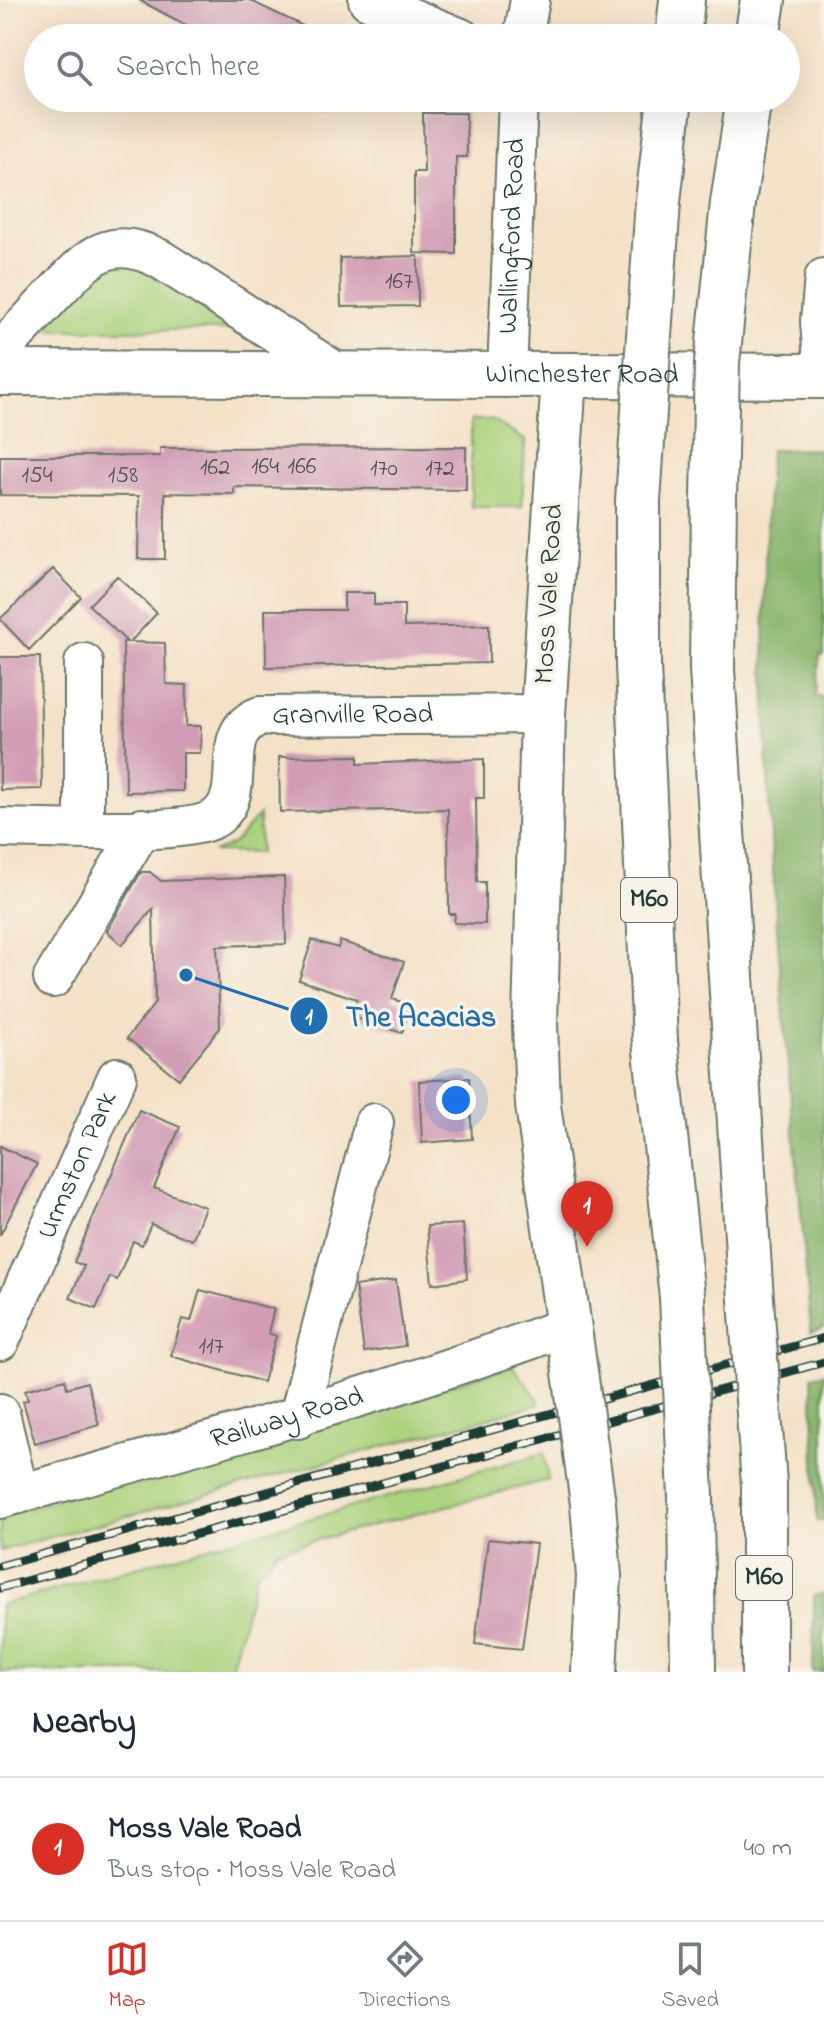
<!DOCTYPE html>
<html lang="en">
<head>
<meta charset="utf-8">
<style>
  body { margin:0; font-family:"Indie Flower",sans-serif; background:#f2f2f3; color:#1f2937 }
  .you { position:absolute; left:456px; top:1100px; width:28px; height:28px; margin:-20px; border:6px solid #fff; border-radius:50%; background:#1a73e8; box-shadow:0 0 0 12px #1a73e833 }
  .badge { display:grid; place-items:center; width:52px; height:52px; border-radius:50%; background:#d93025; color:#fff; font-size:26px; font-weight:700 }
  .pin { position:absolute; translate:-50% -66px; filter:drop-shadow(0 2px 4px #0008) }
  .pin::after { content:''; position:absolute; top:42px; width:28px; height:24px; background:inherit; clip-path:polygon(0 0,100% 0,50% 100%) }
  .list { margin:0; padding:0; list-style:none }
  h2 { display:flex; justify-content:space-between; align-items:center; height:104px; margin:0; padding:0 32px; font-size:34px }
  h2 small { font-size:26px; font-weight:400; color:#747a83 }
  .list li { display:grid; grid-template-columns:52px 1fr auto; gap:24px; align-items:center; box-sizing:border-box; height:144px; padding:0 32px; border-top:2px solid #e0e1e3 }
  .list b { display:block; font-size:30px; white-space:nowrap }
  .list p { margin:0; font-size:26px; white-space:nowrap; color:#747a83 }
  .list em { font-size:26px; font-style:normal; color:#747a83 }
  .icon { flex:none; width:44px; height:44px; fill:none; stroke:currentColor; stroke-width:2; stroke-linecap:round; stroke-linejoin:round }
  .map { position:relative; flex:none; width:824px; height:1672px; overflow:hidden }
  .search { position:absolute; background:#fff; box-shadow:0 8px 32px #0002; left:24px; right:24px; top:24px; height:88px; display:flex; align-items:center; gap:20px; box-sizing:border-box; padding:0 28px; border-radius:44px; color:#747a83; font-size:30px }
  .sheet { height:248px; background:#fff }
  nav { display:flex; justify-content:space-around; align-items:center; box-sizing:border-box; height:112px; border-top:2px solid #e0e1e3; background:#fff; font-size:22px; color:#747a83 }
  nav a { display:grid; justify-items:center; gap:4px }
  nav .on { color:#d93025 }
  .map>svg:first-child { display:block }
  .green { fill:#abd27d; stroke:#658858; stroke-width:2 }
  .forest { fill:#88b46c; stroke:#547850; stroke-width:2 }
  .building { fill:#d19db5 }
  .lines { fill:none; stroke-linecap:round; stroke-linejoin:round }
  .minor-casing { stroke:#6a7768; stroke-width:42 }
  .tertiary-casing { stroke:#6a7768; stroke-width:48 }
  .motorway-casing { stroke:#6a7768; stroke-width:48 }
  .minor { stroke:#fff; stroke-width:38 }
  .tertiary { stroke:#fff; stroke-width:44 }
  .motorway { stroke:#fff; stroke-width:44 }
  .rail-casing { stroke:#1f3d34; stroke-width:9 }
  .rail { stroke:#f7f3e8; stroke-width:6; stroke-dasharray:18; stroke-linecap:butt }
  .tertiary-bridge-casing { stroke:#6a7768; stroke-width:48; stroke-linecap:butt }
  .motorway-bridge-casing { stroke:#6a7768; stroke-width:48; stroke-linecap:butt }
  .tertiary-bridge { stroke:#fff; stroke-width:44 }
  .motorway-bridge { stroke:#fff; stroke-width:44 }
  .labels { text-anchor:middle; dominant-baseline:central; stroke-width:7; stroke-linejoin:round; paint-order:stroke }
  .number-label { font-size:24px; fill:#4c5554 }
  .shield { fill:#f7f3e8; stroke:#60746a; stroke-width:2 }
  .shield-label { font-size:26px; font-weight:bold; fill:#1f3d34 }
  .street-label { font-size:28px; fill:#1f3d34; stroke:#f7f3e8 }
  .leader { fill:none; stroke:#1f6fb2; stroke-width:3 }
  .callout-dot { fill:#1f6fb2; stroke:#f7f3e8; stroke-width:3 }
  .mark-label { font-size:24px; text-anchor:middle; font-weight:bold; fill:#fff }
  .callout-label { font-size:30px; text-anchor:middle; font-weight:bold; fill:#1f6fb2; stroke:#f7f3e8; stroke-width:7; stroke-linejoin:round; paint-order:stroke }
</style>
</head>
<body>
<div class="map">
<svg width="824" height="1672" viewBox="0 0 824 1672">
  <rect width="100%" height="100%" fill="#f7f3e8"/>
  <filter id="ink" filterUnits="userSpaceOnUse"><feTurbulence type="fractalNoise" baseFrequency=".0125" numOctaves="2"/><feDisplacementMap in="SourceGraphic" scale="16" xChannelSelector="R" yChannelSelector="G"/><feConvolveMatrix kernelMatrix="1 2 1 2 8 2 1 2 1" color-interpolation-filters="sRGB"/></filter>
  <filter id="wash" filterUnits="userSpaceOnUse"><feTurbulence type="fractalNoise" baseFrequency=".006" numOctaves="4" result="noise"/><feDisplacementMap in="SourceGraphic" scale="32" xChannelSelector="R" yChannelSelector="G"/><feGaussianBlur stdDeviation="1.8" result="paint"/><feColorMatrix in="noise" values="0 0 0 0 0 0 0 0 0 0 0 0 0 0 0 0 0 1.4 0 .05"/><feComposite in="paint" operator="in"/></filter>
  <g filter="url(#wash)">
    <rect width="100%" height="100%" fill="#f4e2c8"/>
    <path class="green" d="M121,258L252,330H45L89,276Z
      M471,420H492L525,440L522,507H471Z
      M259,815L260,853L213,852L233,844Z
      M513,1366L538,1399L539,1404L0,1551V1516Z
      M544,1453L548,1480L278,1550L256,1574L230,1672H0V1605Z"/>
    <path class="forest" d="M818,449L824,482V655H820L815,695L824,698V1328L811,1332C788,1039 750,745 770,450Z
      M824,1373V1521H817L812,1376Z
      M824,1593V1672H813L814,1596Z"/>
    <g id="blocks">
      <path class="building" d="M139,0H249L328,38H210Z
        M423,113H466L467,157H456V254L414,253V172H424Z
        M418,256V306L341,307L340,258Z
        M466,447V490L234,487V494L165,493V559H138L139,496L0,495V456H160V448Z
        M53,569L81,597L29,650L0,619Z
        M117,576L157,613L130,642L165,643L166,684L187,685L186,726H201L200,753H183V791L126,792L123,642H127L89,605Z
        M344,593H374V605H404V627L489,625V663L266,667L265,610H344Z
        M0,657H40L42,789L0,790Z
        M358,756V764L484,759V798H476L477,882H485V924L454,923L455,914H449L448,809L280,812L279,757Z
        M141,872H150L161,881L284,877L286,944L217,946L220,1028L179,1079L127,1038L155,1003L153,909L122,945L107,931Z
        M312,940L338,948L340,941L404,962L392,999L411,1005L402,1033L351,1016L357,999L299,980Z
        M469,1078L472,1139L422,1143L419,1081Z
        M139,1110L180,1127L154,1188L205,1207L192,1240L151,1224L142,1245L133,1241L117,1280L110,1277L96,1309L70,1298L84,1266L74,1262Z
        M0,1146L37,1164L0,1235Z
        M463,1224L467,1279L432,1284L427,1226Z
        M396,1280L405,1346L364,1352L355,1286Z
        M200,1290L274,1309L268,1333L276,1336L263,1382L171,1356L182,1319L191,1321Z
        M65,1379L67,1388L87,1382L99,1425L35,1443L23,1401L28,1400L25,1390Z
        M488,1539L536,1544L522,1649L475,1644Z"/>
    </g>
  </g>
  <g filter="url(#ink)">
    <use href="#blocks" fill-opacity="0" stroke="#6a7768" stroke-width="2"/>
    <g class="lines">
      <g class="minor-casing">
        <g id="minor">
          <path d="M368,0L461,38"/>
          <path d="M523,38L530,0"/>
          <path d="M0,351C18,332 35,314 53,295C87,259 108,232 160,259L338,373"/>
          <path id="s1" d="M507,374L518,98"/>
          <path d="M824,376L820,321L824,278"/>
          <path id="s2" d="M0,828C40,828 192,838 218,816C250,789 214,733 260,716L543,714"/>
          <path d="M84,828V663"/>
          <path d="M53,978L142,828"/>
          <path id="s3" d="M0,1341L117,1077"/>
          <path d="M0,1413L19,1494"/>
          <path d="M298,1419L374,1123"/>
          <path id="s4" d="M0,1499C193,1447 381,1396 568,1326"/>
        </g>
      </g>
      <g class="tertiary-casing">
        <g id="tertiary">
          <path id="s5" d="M0,373L824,376"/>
          <path d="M564,376L543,714L535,1023L538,1105L576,1379"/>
          <path d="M593,1504L599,1576L594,1672"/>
        </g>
      </g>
      <g class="motorway-casing">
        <path id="motorway" d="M678,38L682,0
          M757,38L763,0
          M658,201L670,98
          M733,203L749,98
          M714,497L712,669L750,1285
          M638,501V666L655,1041L682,1297
          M764,1485V1672
          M691,1497L693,1672"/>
      </g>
      <use href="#minor" class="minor"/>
      <use href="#tertiary" class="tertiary"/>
      <use href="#motorway" class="motorway"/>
      <g class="rail-casing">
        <path id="rail" d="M0,1566L824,1338
          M0,1588L824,1362"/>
      </g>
      <use href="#rail" class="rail"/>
      <g class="tertiary-bridge-casing">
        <path id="tertiary-bridge" d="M576,1379L593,1504"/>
      </g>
      <g class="motorway-bridge-casing">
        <path id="motorway-bridge" d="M714,497L717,363L733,203
          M638,501L658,201
          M750,1285L764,1485
          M682,1297L691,1497"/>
      </g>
      <use href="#tertiary-bridge" class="tertiary-bridge"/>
      <use href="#motorway-bridge" class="motorway-bridge"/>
    </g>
  </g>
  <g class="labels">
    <g class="number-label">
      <text x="399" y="282">167</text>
      <text x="265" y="467">164</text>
      <text x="302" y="467">166</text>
      <text x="215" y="468">162</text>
      <text x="384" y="469">170</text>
      <text x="440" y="469">172</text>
      <text x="37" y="476">154</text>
      <text x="123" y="476">158</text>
      <text x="211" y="1347">117</text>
    </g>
    <g class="shield">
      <rect x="621" y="878" width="56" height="44" rx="6"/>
      <rect x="736" y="1556" width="56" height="44" rx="6"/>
    </g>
    <g class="shield-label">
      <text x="649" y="900">M60</text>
      <text x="764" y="1578">M60</text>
    </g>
    <g class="street-label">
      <text stroke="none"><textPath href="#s1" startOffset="138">Wallingford Road</textPath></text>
      <text stroke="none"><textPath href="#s5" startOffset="582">Winchester Road</textPath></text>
      <text transform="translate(550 594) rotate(-87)">Moss Vale Road</text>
      <text stroke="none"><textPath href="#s2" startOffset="428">Granville Road</textPath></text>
      <text stroke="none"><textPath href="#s3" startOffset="192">Urmston Park</textPath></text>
      <text stroke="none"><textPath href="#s4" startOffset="298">Railway Road</textPath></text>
    </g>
  </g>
  <path class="leader" d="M186 975L309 1016"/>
  <g class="callout-dot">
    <circle cx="186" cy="975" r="8"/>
    <circle cx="309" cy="1016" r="20"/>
  </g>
  <g class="mark-label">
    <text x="309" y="1024">1</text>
  </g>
  <g class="callout-label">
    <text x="421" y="1026">The Acacias</text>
  </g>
</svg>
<div class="you"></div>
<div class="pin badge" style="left:587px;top:1247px">1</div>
<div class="search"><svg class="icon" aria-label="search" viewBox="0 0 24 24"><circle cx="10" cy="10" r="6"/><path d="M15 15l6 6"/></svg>Search here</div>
</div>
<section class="sheet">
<h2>Nearby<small></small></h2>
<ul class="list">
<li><span class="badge">1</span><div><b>Moss Vale Road</b><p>Bus stop · Moss Vale Road</p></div><em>40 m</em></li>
</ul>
</section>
<nav>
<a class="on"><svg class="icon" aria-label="map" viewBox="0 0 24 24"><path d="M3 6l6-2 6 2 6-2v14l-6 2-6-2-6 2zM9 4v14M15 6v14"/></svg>Map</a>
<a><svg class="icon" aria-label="directions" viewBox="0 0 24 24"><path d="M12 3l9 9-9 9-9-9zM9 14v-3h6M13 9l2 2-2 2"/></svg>Directions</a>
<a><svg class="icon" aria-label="saved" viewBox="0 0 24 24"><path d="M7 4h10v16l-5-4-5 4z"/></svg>Saved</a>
</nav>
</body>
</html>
